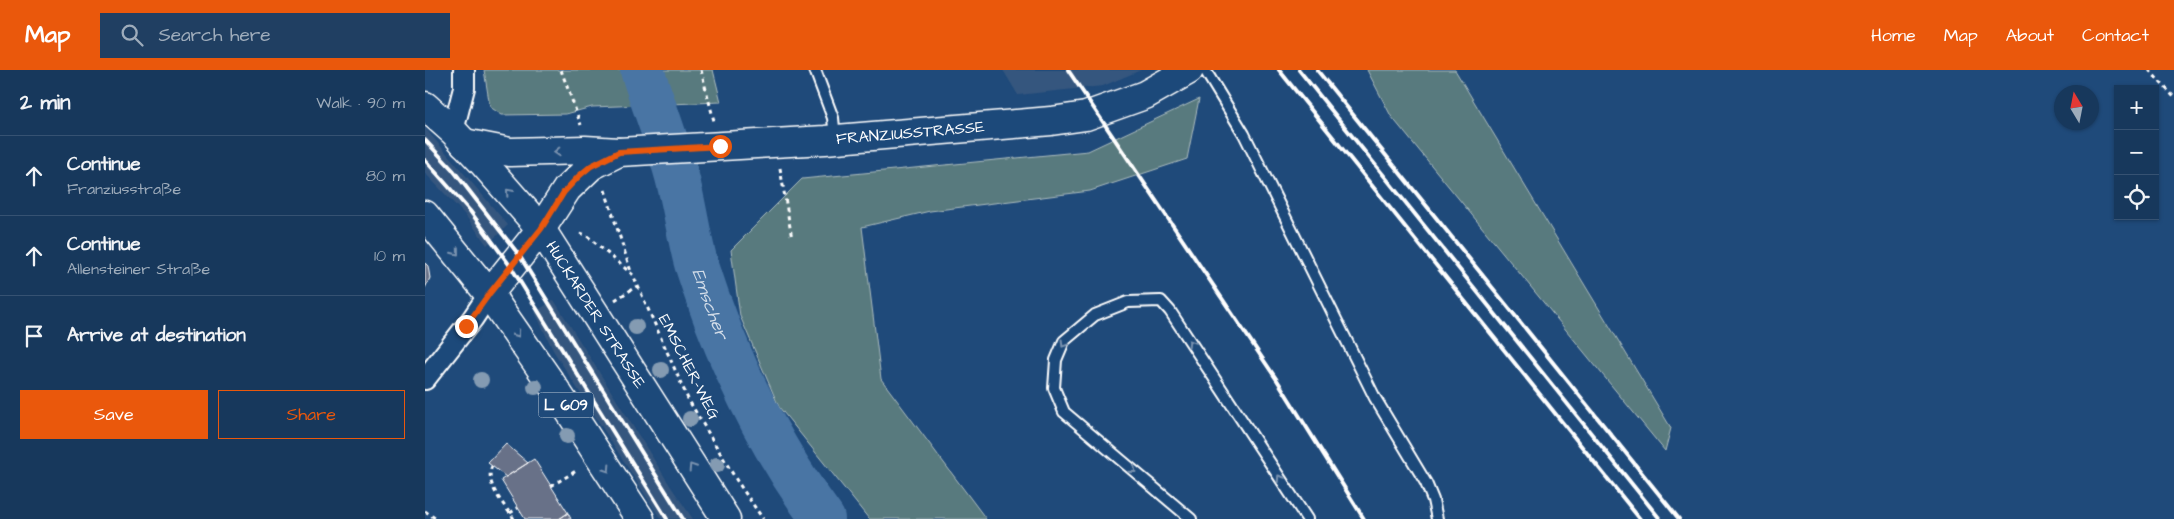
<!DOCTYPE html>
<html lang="en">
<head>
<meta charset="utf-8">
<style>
  body { margin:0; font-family:"Architects Daughter",sans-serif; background:#203f62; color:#f1f3f6 }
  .controls { position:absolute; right:15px; top:15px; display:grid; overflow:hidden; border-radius:0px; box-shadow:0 1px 4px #0004 }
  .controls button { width:45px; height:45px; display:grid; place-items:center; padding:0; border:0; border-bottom:1px solid #365272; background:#17385c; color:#f1f3f6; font:25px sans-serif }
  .compass { position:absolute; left:1629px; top:15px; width:45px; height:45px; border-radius:50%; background:#17385c; box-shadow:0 1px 4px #0004; rotate:350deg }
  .stop { position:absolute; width:15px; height:15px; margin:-11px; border:4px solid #ea580c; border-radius:50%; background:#fff }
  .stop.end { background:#ea580c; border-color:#fff; box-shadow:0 1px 5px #0008 }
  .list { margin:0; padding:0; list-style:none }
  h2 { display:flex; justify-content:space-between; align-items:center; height:65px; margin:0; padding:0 20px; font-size:21px }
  h2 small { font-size:16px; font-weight:400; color:#9eacbb }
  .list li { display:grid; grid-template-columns:32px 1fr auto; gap:15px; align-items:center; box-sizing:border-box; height:80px; padding:0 20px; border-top:1px solid #365272 }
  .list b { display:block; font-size:19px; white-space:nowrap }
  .list p { margin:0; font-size:16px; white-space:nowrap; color:#9eacbb }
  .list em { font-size:16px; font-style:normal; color:#9eacbb }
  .actions { display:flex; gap:10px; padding:15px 20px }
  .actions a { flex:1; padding:11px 0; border:1px solid #ea580c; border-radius:0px; text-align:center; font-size:18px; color:#ea580c }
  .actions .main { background:#ea580c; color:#fff }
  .icon { flex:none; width:28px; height:28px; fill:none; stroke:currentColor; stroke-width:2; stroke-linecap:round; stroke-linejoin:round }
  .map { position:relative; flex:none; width:1749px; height:449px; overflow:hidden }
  header { display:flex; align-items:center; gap:30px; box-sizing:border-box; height:70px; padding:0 25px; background:#ea580c; color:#fff }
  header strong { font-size:24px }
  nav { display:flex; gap:28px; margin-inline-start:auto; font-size:18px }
  .search { width:350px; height:45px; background:#203f62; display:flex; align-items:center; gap:12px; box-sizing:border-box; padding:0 18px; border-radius:0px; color:#9eacbb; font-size:19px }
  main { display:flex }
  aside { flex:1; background:#17385c }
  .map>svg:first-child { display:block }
  .built { fill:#35567e }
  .green { fill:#597a7e; stroke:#acbcbe }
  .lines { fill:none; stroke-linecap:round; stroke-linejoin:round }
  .river { stroke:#4975a4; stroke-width:44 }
  .building { fill:#687188; stroke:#fff }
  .lane-casing { stroke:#fff; stroke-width:14 }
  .street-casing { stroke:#fff; stroke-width:24 }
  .secondary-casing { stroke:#fff; stroke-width:31 }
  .primary-casing { stroke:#fff; stroke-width:31 }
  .path { stroke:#fff; stroke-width:3; stroke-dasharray:4 4; stroke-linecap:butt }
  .lane { stroke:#1f4a7a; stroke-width:10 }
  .street { stroke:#1f4a7a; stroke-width:20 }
  .secondary { stroke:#1f4a7a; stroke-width:28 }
  .primary { stroke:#1f4a7a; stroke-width:28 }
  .rail { stroke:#fff; stroke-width:4 }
  .tree { fill:#849bb2 }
  .oneway { stroke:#7992af }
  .route { stroke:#ea580c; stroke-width:6 }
  .labels { text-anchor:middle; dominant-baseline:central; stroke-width:5; stroke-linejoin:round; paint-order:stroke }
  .shield { fill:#1f4a7a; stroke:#bcc9d7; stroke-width:1 }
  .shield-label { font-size:15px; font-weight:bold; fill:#fff }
  .street-label { font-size:16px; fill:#fff; stroke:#1f4a7a }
  .water-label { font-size:18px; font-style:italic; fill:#d2dce8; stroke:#1f4a7a }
</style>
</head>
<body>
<header>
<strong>Map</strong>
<div class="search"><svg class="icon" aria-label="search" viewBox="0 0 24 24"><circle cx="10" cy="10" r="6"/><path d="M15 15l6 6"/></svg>Search here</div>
<nav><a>Home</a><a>Map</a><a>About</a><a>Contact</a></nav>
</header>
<main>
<aside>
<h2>2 min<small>Walk · 90 m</small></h2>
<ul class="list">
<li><svg class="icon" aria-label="ahead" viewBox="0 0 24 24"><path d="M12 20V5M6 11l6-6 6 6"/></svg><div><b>Continue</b><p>Franziusstraße</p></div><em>80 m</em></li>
<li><svg class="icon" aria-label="ahead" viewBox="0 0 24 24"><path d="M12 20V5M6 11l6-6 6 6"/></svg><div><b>Continue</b><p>Allensteiner Straße</p></div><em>10 m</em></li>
<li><svg class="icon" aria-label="arrive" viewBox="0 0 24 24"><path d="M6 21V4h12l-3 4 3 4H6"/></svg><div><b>Arrive at destination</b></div></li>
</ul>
<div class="actions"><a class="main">Save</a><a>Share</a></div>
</aside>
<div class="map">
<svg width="1749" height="449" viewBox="0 0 1749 449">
  <rect width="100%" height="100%" fill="#1f4a7a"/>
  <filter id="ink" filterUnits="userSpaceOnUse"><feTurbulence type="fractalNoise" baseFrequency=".02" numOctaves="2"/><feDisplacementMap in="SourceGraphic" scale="10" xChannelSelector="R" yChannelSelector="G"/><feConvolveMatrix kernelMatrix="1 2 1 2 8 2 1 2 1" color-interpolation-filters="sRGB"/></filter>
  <g filter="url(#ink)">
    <path class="built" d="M578,0H716L678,16L593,25Z
      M0,58L83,155L62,175L40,145L0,103Z
      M129,230L246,417L268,449H236L226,434L128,280L110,242Z"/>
    <path class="green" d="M59,0H288L296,32L167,37L141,44L77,45L65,37Z
      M942,0H1030L1246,358L1240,381L966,46Z
      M774,29L762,89L665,121L505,141L437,157L456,309L561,449H444L354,337L315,246L306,180L377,109L663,81Z"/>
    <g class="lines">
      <path class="river" id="s1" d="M217,0C229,38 247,81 255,119C261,143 264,168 271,193C300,284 341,372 398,449"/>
    </g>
    <path class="building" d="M0,193L3,196L5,208L0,218Z
      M81,374L103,393L81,407L63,393Z
      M109,389L143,443L134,449H100L76,410Z
      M143,443L146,449H134Z"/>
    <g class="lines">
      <g class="lane-casing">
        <path id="lane" d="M390,0L408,48L410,68
          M780,0L819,64L950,328L1001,413L1008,430L1012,449
          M766,449L639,342L629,318L631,290L639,271L670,245L703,232L736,231L745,241L882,449"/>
      </g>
      <g class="street-casing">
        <path id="street" d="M28,61L39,18V0
          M0,309L48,248L64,224"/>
      </g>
      <g class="secondary-casing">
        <g id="secondary">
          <path id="s2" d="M39,73L85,82L160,80L194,82L400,70L626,51L661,46L720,25L764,0"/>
          <path d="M64,224L116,159L142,119L166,96L194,82"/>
        </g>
      </g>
      <g class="primary-casing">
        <g id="primary">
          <path id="s3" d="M0,36L28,61L59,94L116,159L301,449"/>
          <path d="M0,145L64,224L128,316L215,449"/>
        </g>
      </g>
      <path class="path" d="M136,0L156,55
        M276,0L289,51
        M1724,0L1749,27
        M355,98L367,169
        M180,120L207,205
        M155,163L161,165L208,205L263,329L312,411L338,449
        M190,230L212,216
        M67,396C59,414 79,434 89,449
        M126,416L151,401
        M0,441L11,449
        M85,443L93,438"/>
      <use href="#lane" class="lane"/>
      <use href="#street" class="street"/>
      <use href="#secondary" class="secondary"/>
      <use href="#primary" class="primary"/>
      <path class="rail" d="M643,0L852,310L939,449
        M854,0L1215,449
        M874,0L1235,449
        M892,0L1254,449
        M0,70L28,100L94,185L258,449
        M0,90L45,141L86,197L242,449"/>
    </g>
    <g class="tree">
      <circle cx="211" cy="257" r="8"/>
      <circle cx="236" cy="300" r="8"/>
      <circle cx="56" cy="310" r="8"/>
      <circle cx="110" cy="317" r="8"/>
      <circle cx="265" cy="349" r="8"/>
      <circle cx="142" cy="366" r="8"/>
      <circle cx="292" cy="395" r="8"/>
    </g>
    <defs><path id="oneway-chevron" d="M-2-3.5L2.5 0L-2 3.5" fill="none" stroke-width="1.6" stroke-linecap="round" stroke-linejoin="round" transform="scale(1.25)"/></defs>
    <g class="oneway">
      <use href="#oneway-chevron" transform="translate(132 82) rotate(178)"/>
      <use href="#oneway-chevron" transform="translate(84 122) rotate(-131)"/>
      <use href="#oneway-chevron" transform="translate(31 182) rotate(51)"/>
      <use href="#oneway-chevron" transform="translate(92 264) rotate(55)"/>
      <use href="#oneway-chevron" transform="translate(766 273) rotate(-123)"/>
      <use href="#oneway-chevron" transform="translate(639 274) rotate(122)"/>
      <use href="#oneway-chevron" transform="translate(267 397) rotate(-123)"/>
      <use href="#oneway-chevron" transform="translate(182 399) rotate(57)"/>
      <use href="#oneway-chevron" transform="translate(708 400) rotate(40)"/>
      <use href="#oneway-chevron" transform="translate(855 408) rotate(-123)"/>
    </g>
  </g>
  <g class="lines" filter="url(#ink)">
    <path class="route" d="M41,256L64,224L116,159L139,122L154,106L166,96L194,82L295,76"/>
  </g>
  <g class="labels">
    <rect class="shield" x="113.5" y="322.5" width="55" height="25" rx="4"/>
    <g class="shield-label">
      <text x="141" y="335">L 609</text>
    </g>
    <g class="street-label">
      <text stroke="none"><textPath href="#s2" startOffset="448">FRANZIUSSTRASSE</textPath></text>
      <text stroke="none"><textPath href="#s3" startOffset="271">HUCKARDER STRASSE</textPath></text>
      <text transform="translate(264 297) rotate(63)">EMSCHER-WEG</text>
    </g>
    <g class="water-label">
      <text stroke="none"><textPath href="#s1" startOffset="244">Emscher</textPath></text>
    </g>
  </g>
</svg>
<div class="controls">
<button>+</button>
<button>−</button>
<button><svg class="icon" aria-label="locate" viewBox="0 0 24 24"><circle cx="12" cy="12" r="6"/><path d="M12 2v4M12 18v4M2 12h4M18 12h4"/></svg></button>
</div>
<svg class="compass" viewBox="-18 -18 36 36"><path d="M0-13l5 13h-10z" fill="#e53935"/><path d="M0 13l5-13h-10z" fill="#9eacbb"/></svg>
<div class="stop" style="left:295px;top:76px"></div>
<div class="stop end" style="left:41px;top:256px"></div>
</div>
</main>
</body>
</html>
